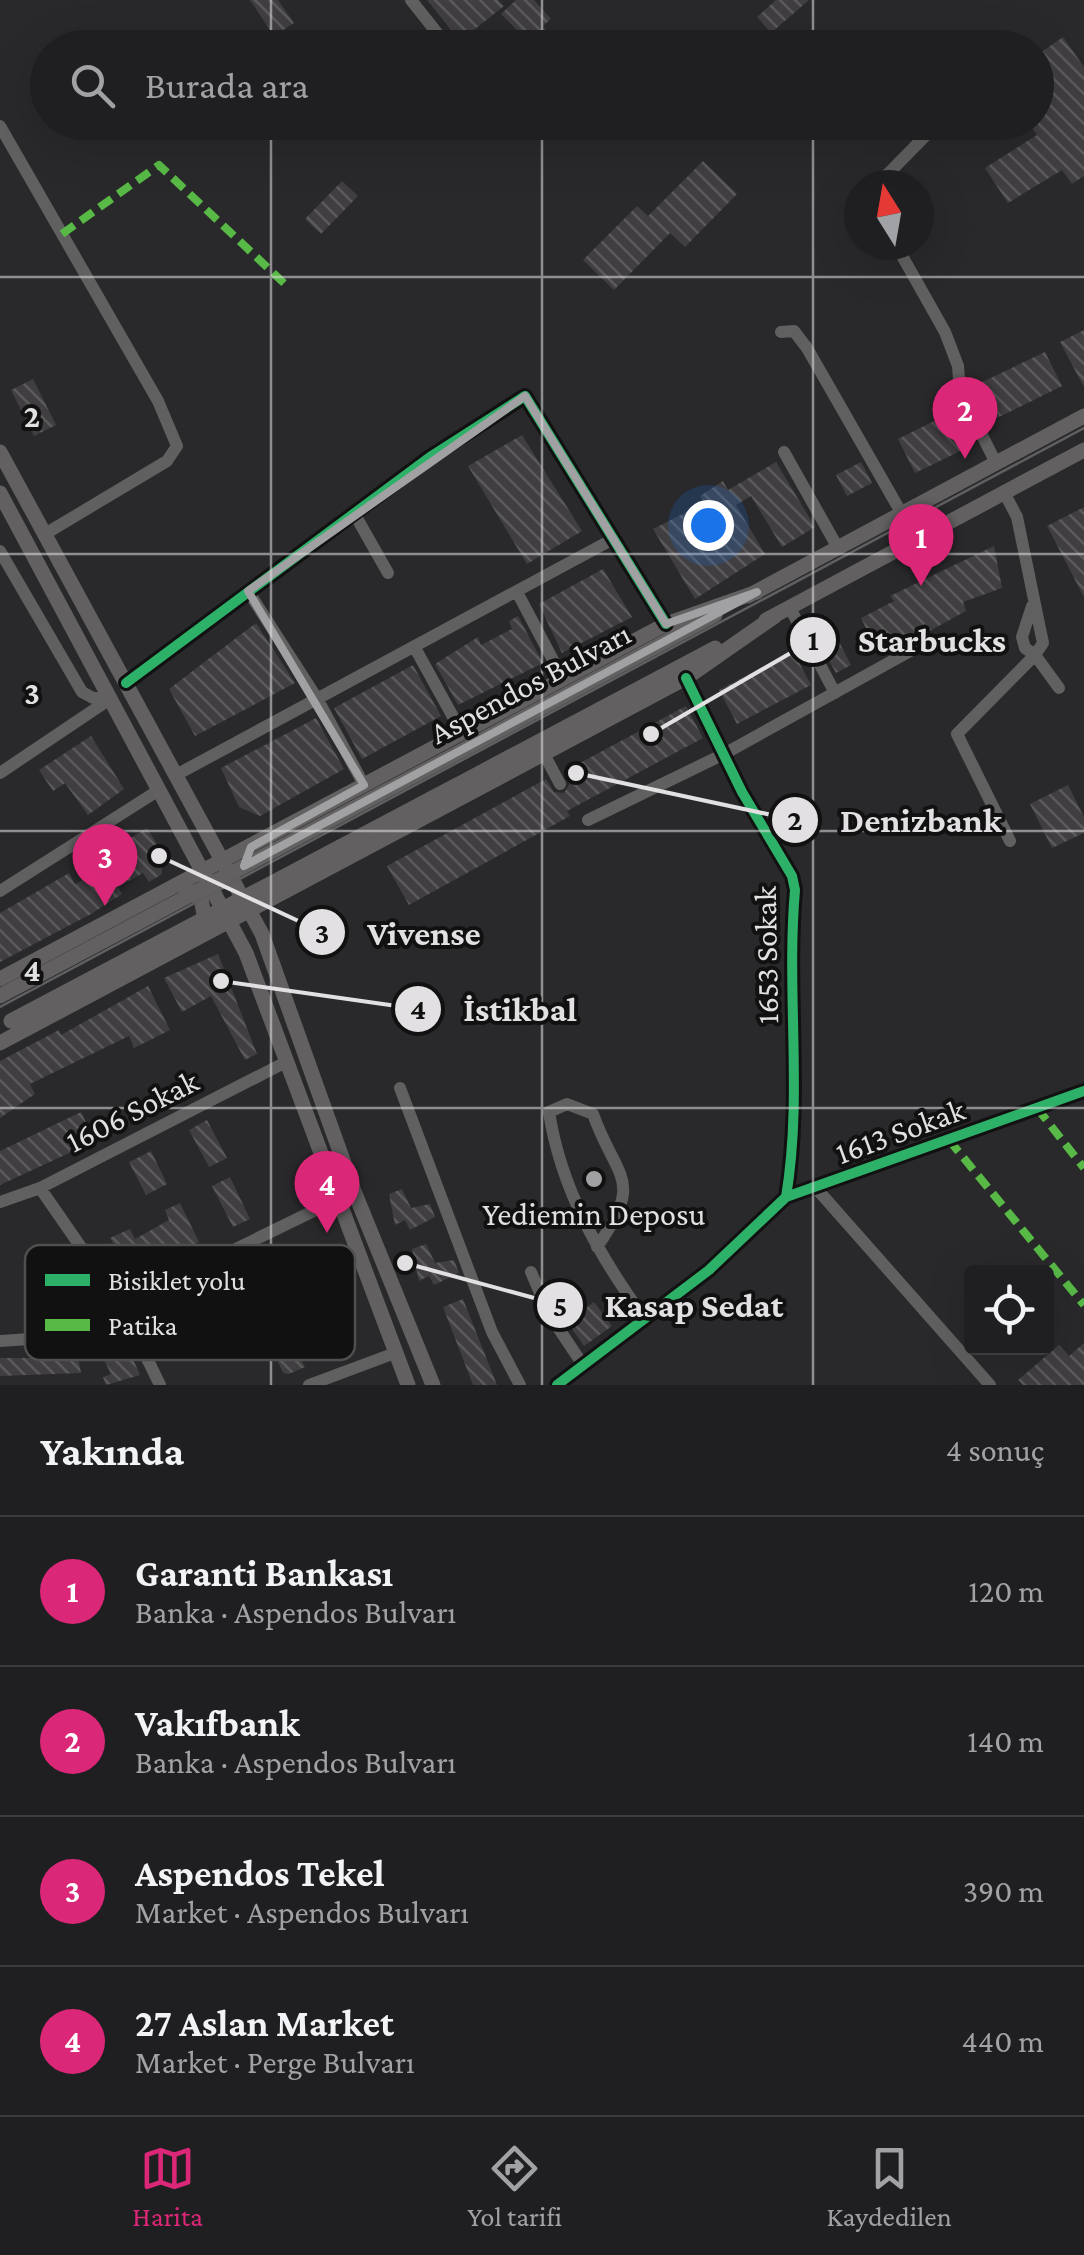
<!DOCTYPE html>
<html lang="tr">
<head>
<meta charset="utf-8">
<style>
  body { margin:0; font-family:"Crimson Pro",serif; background:#272729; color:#f1f3f6 }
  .controls { position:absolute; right:30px; bottom:30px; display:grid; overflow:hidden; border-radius:10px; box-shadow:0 10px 40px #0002 }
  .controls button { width:90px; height:90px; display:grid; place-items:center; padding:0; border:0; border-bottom:2px solid #3c3c3e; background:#1f1e20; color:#f1f3f6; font:50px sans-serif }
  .compass { position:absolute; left:844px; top:170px; width:90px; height:90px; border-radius:50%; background:#1f1e20; box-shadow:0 10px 40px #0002; rotate:349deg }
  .you { position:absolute; left:708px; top:525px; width:35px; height:35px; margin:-25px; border:8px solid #fff; border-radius:50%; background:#1a73e8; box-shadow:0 0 0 15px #1a73e833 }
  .badge { display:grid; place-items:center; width:65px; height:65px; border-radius:50%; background:#db2777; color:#fff; font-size:32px; font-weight:700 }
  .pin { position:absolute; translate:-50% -82px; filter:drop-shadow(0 2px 5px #0008) }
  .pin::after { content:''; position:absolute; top:52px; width:35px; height:30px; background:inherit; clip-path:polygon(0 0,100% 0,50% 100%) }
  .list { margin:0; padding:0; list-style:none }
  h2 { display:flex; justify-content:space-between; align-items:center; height:130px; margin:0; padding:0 40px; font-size:42px }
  h2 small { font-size:32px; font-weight:400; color:#a1a2a5 }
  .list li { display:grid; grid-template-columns:65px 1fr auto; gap:30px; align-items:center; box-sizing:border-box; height:150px; padding:0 40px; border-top:2px solid #3c3c3e }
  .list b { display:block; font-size:38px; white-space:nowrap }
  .list p { margin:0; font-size:32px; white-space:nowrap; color:#a1a2a5 }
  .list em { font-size:32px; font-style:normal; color:#a1a2a5 }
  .icon { flex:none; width:55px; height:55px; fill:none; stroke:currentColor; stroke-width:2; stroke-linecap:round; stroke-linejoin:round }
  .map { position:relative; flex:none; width:1084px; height:1385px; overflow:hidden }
  .search { position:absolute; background:#1f1e20; box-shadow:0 10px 40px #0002; left:30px; right:30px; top:30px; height:110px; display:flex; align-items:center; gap:25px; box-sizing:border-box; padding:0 35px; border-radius:55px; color:#a1a2a5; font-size:38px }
  .sheet { height:730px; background:#1f1e20 }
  nav { display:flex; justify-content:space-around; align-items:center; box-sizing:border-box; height:140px; border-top:2px solid #3c3c3e; background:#1f1e20; font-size:28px; color:#a1a2a5 }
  nav a { display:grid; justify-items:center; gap:5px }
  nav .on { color:#db2777 }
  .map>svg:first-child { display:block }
  .building { fill:url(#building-back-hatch) }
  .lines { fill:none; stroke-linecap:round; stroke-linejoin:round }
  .minor { stroke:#616060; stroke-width:12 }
  .major { stroke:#626061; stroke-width:15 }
  .tram { stroke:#5f5e60; stroke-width:2.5 }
  .major-bridge { stroke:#626061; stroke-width:15 }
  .quiet { stroke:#58b947; stroke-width:8; stroke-dasharray:15 8; stroke-linecap:butt }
  .cycleway-casing { stroke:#121112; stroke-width:16 }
  .cycleway { stroke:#2db169; stroke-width:10 }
  .marked { fill:none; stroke:#a1a0a2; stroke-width:8; stroke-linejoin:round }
  .grid { fill:none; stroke:#e2e0e2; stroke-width:2.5; stroke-opacity:0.55 }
  .poi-dot { fill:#a1a0a2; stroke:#121112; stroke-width:4 }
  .labels { text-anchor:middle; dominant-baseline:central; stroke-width:8; stroke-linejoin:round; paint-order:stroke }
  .street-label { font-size:32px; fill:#e2e0e2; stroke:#121112 }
  .poi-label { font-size:32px; fill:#e2e0e2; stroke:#121112 }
  .key { fill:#121112; stroke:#504f50; stroke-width:2.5 }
  .key-label { font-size:28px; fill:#e2e0e2 }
  .grid-label { font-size:32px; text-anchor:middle; font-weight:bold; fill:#e2e0e2; stroke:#121112; stroke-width:8; stroke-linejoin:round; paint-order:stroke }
  .leader { fill:none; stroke:#e2e0e2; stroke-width:4 }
  .callout-dot { fill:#e2e0e2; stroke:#121112; stroke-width:4 }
  .mark-label { font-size:30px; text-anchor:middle; font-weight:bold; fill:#111 }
  .callout-label { font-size:35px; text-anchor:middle; font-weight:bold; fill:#e2e0e2; stroke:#121112; stroke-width:8; stroke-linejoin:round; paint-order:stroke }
</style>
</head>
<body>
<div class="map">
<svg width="1084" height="1385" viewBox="0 0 1084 1385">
  <defs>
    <pattern id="building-back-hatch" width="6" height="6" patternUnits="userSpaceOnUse" patternTransform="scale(2.5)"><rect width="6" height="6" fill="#403e40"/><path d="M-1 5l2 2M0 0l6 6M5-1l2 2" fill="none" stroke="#5b5a5b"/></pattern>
  </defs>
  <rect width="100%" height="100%" fill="#29282a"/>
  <path class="building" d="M250,0H278L294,23L274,36Z
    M427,0H498L504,6L460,41Z
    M516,0H534L551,19L543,26L546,30L535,48L501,14Z
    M776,0H809L771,33L757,17Z
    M1063,37L1084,67V176L1072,184L1062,170L1008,203L985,168L1037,135L1028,122H1036V56Z
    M703,161L737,194L685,247L670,233L614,290L583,260L637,206L648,216Z
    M342,181L358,196L321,234L305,219Z
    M1084,330V387L1060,342Z
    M1045,352L1062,386L997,418L980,383Z
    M33,379L56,425L34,436L11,390Z
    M958,409L975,444L915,473L898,439Z
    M522,435L582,531L527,564L468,466Z
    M776,462L815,527L782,547L751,496L736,505L765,554L695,599L653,529L704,503L700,496L723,481L728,490Z
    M861,462L872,483L847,496L836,475Z
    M1084,507V597L1047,526Z
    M994,546L1002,588L963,602L966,611L913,640L910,635L877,651L861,618L894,601L890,596Z
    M603,569L632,617L562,653L539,604Z
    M518,616L543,663L458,705L435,664L478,637L481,645L512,629L509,621Z
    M256,623L295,683L195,736L169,689Z
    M837,638L851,665L836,673L821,646Z
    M793,651L811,685L737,724L719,690Z
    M413,665L441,716L362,759L334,708Z
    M686,706L703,738L567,811L570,816L409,905L387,866L546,779L554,792L564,793L570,783L565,771Z
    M316,718L344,769L260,816L239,807L221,768Z
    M91,736L124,789L88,815L65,783L53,791L39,770Z
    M1068,785L1084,817V833L1052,848L1030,804Z
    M147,828L166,859L161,862L162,874L149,882L143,873L118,887L122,894L91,914L0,962V913L69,873L75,884L130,854L123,843Z
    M218,954L257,1054L245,1060L211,996L182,1012L164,978Z
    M148,986L170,1030L134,1048L129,1036L30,1084L35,1094L0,1118V1061L59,1030L61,1035Z
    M81,1112L95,1141L0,1185V1151Z
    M207,1120L227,1158L209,1167L189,1130Z
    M151,1151L167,1184L146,1195L129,1162Z
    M230,1177L250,1219L233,1227L212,1186Z
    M402,1189L411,1208L430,1204L435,1217L410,1230L405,1220L395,1225L389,1194Z
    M180,1203L199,1242L133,1276L110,1238L130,1229L135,1239L169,1220L165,1210Z
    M426,1244L435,1263L454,1260L459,1273L434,1285L429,1276L419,1281L412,1249Z
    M463,1299L497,1385H473L443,1307Z
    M594,1302L612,1326L584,1346L567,1322Z
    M283,1324L305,1367L289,1374L283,1373L267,1337Z
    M118,1325L140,1375L106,1385L103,1377L111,1374L93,1337Z
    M1084,1343V1385H1023L1018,1380L1059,1345L1069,1356Z
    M77,1352L81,1373L0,1376V1358H40Z"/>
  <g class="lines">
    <path class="minor" d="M411,0L449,48
      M0,126L158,401L177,446L167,461L45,534
      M877,185L939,122
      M896,245L945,332L958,366L960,392L996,463
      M781,332L794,331L807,348L902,514
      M784,452L838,548
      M1004,492L1017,517L1043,643L1035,655L1025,648L1022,637L1032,606
      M354,513L388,573
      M0,551L82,692L93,698H110
      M248,591L318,700L364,785
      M517,592L563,679
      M790,608L835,693
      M415,648L462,733
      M686,678L742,792L792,876L795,890C786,993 803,1095 786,1197
      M126,683L430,457L525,396L666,624
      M544,754L560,784
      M0,773L110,699
      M176,775L615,538
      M588,820L724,754L912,650
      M1010,841L957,734L1035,655L1059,688
      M0,891L159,790
      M400,1088L492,1332L520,1385
      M40,1188L121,1305L160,1385
      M816,1188L990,1385
      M0,1202L40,1188L286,1062
      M597,1247C645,1178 617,1181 593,1114L567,1104L549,1112C561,1189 599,1256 645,1319
      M531,1272L549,1314L583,1365
      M0,1341L44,1338L121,1305L336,1200
      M309,1385L395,1353
      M557,1385L709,1270L786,1197L1084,1091"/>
    <path class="major" d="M0,452L262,934L354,1191L433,1385
      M0,493L246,953L408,1385
      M748,596L1084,416
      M766,620L1084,450
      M444,760L715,615
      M457,785L715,648
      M185,888L201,899L207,929
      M0,979L666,624L757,592
      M0,1043L686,678L775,616"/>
    <path class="tram" d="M0,1007L1084,428"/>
    <path class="major-bridge" d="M0,996L444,760
      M11,1021L457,785"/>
    <path class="quiet" d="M62,234L159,165L286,285
      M1037,1108L1084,1168
      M949,1140L1084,1305"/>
    <g class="cycleway-casing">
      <path id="cycleway" d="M686,678L742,792L792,876L795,890C786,993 803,1095 786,1197
        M126,683L430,457L525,396L666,624
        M557,1385L709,1270L786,1197L1084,1091"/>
    </g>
    <use href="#cycleway" class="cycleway"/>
  </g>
  <path class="marked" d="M525,396L666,624L757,592L244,866L251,847L364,785L248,591Z"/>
  <path class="grid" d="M271,0V48M542,0V48M813,0V48M271,122V1385M542,122V1385M813,122V1385M0,277H1084M0,554H1084M0,831H1084M0,1108H1084"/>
  <circle class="poi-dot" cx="594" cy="1179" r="10"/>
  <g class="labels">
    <g class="street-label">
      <text transform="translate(530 683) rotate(-28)">Aspendos Bulvarı</text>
      <text transform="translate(766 955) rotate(-91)">1653 Sokak</text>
      <text transform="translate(132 1111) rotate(-27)">1606 Sokak</text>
      <text transform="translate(900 1131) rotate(-20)">1613 Sokak</text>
    </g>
    <g class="poi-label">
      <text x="594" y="1214">Yediemin Deposu</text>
    </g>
  </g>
  <rect x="25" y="1245" width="330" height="115" rx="15" class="key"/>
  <rect x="45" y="1274" width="45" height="12" fill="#2db169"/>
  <rect x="45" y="1319" width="45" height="12" fill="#58b947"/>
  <g class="key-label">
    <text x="108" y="1290">Bisiklet yolu</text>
    <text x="108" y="1335">Patika</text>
  </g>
  <g class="grid-label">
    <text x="32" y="427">2</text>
    <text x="32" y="704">3</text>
    <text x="32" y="981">4</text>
  </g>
  <path class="leader" d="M651 734L813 640M576 773L795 820M159 856L322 932M221 981L418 1009M405 1263L560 1305"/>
  <g class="callout-dot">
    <circle cx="651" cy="734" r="10"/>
    <circle cx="576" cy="773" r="10"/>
    <circle cx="159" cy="856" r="10"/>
    <circle cx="221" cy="981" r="10"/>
    <circle cx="405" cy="1263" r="10"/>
    <circle cx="813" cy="640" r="25"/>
    <circle cx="795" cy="820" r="25"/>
    <circle cx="322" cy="932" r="25"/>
    <circle cx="418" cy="1009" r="25"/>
    <circle cx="560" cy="1305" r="25"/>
  </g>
  <g class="mark-label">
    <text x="813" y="650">1</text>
    <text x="795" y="830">2</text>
    <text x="322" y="943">3</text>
    <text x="418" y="1019">4</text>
    <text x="560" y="1316">5</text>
  </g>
  <g class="callout-label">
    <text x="932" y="652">Starbucks</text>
    <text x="921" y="832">Denizbank</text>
    <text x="424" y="945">Vivense</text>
    <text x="520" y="1021">İstikbal</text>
    <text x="694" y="1317">Kasap Sedat</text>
  </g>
</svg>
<div class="controls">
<button><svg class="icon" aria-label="locate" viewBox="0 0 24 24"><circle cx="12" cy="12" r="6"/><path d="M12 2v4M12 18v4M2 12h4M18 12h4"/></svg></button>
</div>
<svg class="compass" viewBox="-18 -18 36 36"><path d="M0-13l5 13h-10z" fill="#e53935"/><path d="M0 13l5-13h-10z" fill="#a1a2a5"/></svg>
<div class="you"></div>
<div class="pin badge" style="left:921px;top:586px">1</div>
<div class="pin badge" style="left:965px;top:459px">2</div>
<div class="pin badge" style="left:105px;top:906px">3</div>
<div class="pin badge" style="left:327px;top:1233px">4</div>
<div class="search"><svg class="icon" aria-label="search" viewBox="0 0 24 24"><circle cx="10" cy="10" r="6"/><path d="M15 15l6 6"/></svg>Burada ara</div>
</div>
<section class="sheet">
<h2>Yakında<small>4 sonuç</small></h2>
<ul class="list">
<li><span class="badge">1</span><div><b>Garanti Bankası</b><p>Banka · Aspendos Bulvarı</p></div><em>120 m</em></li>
<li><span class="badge">2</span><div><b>Vakıfbank</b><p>Banka · Aspendos Bulvarı</p></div><em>140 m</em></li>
<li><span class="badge">3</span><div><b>Aspendos Tekel</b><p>Market · Aspendos Bulvarı</p></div><em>390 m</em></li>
<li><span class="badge">4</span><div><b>27 Aslan Market</b><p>Market · Perge Bulvarı</p></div><em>440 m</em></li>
</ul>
</section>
<nav>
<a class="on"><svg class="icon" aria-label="map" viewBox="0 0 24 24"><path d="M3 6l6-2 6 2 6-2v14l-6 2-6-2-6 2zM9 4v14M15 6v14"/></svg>Harita</a>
<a><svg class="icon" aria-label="directions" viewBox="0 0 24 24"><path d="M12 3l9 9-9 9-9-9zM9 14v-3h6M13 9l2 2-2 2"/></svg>Yol tarifi</a>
<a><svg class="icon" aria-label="saved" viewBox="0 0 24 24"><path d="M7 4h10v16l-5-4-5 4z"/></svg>Kaydedilen</a>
</nav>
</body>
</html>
